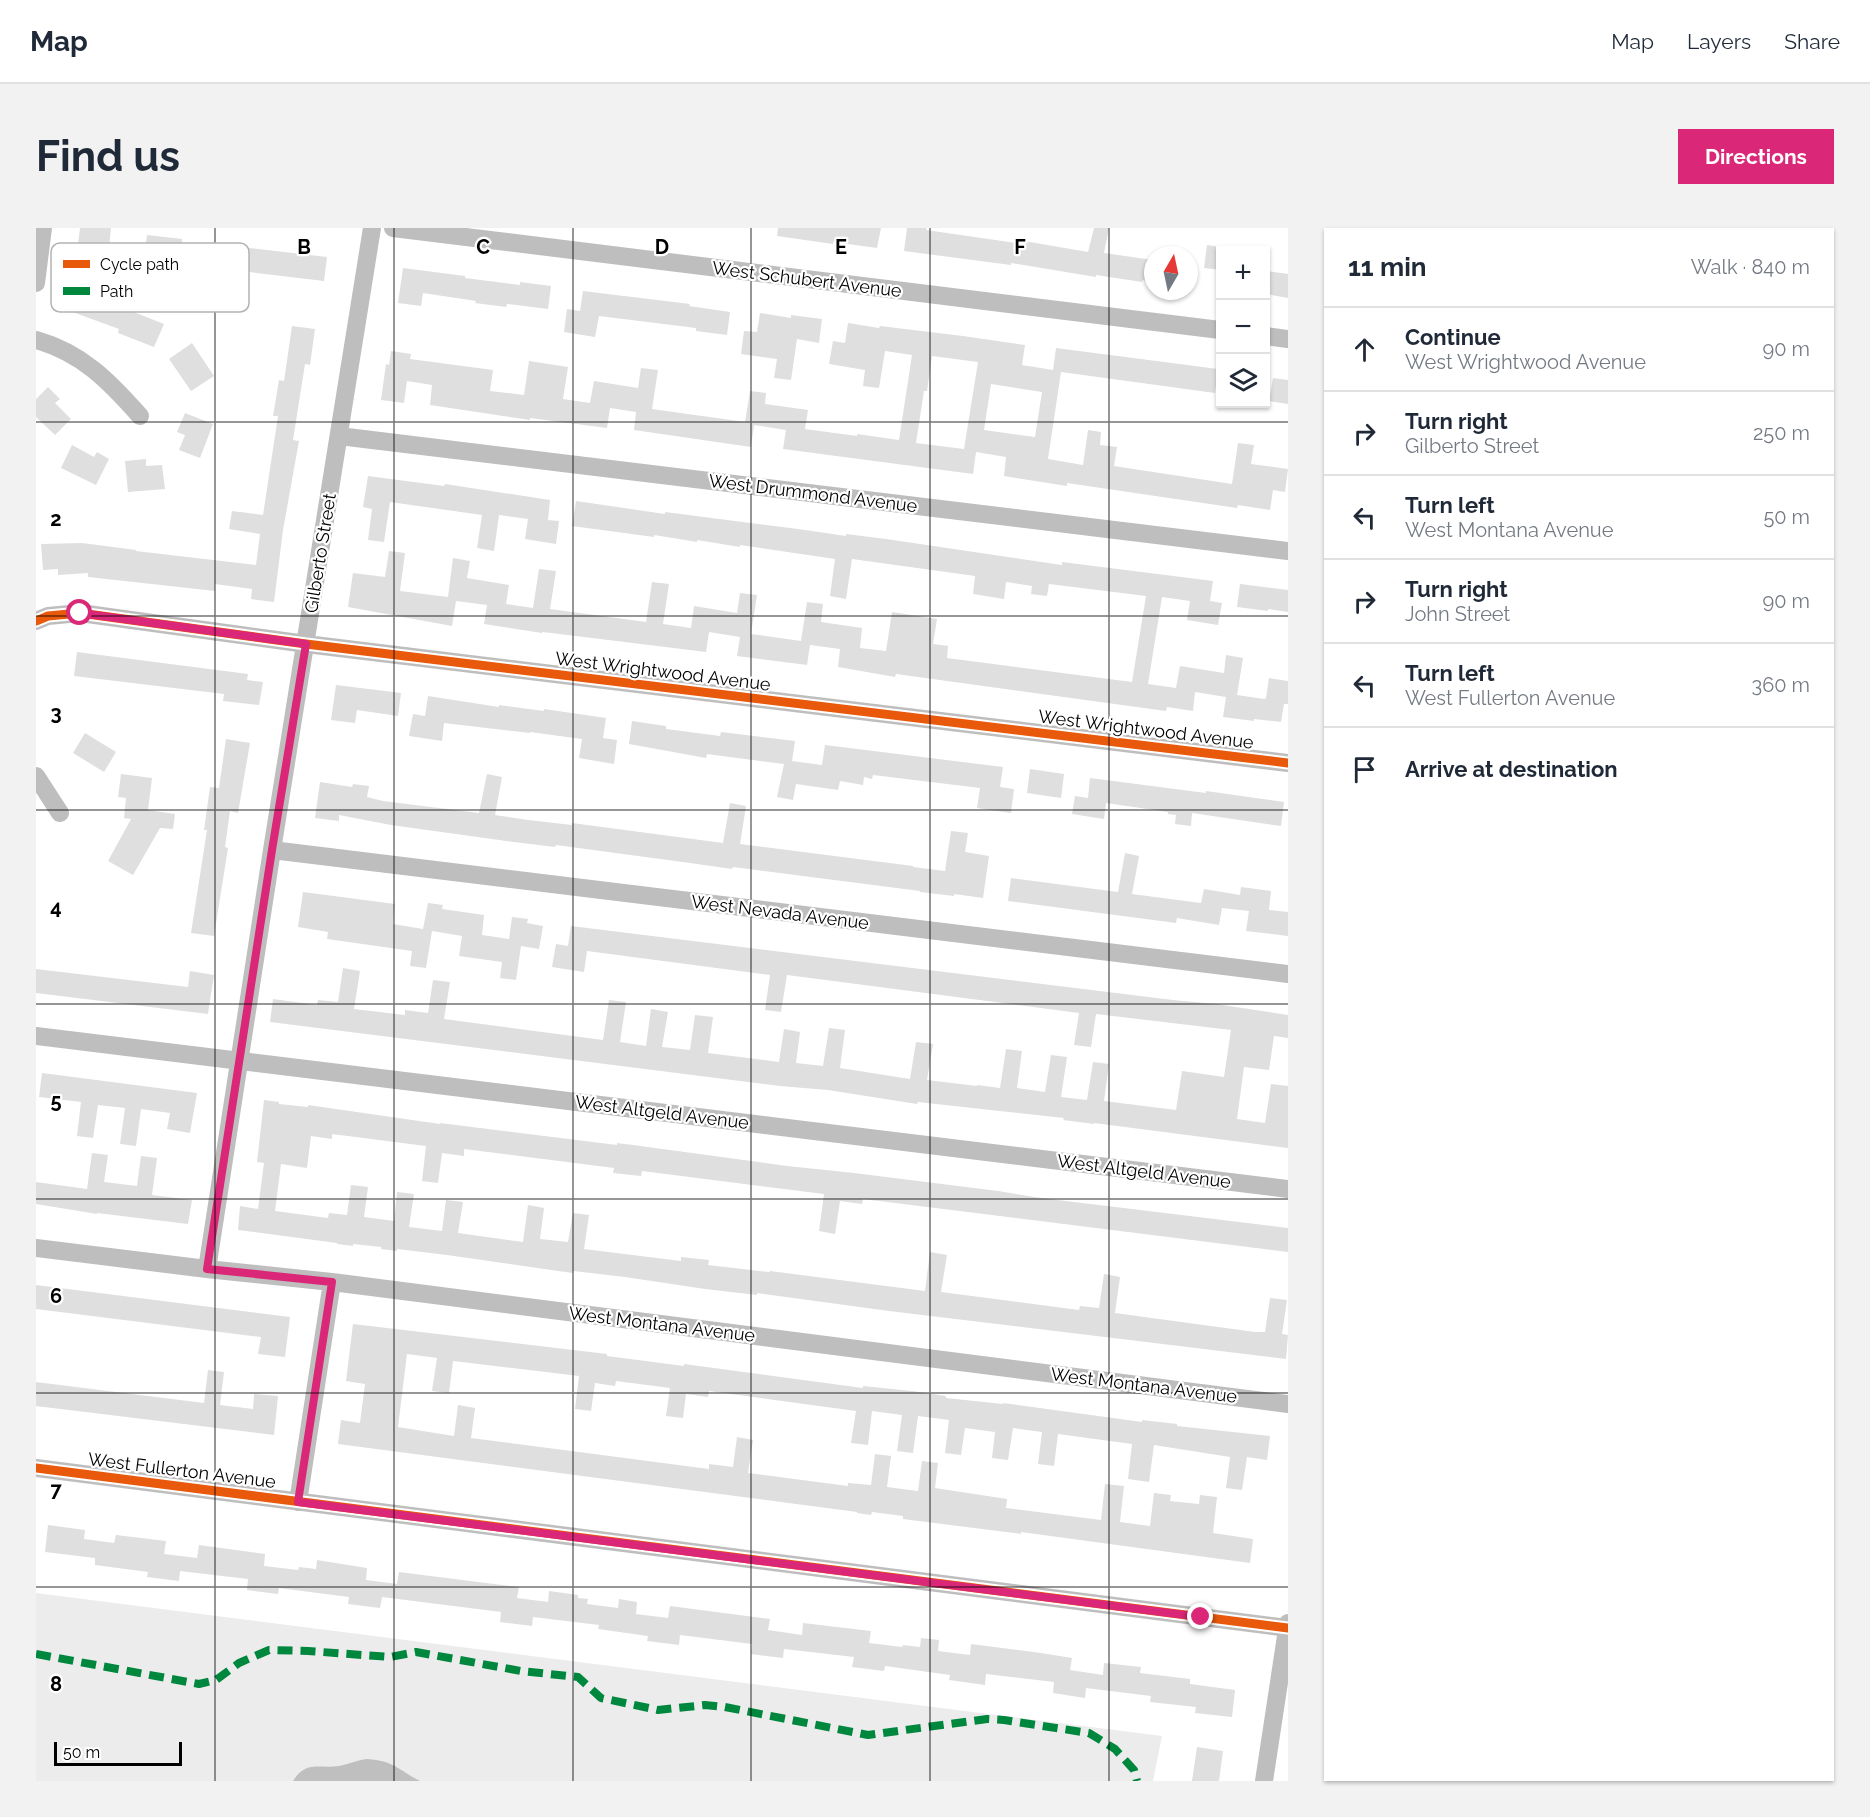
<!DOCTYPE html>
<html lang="en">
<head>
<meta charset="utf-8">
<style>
  body { margin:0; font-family:Raleway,sans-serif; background:#f2f2f3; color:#1f2937 }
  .controls { position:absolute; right:18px; top:18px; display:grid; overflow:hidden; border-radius:0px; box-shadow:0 2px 4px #0004 }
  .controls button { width:54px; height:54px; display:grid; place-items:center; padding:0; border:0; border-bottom:2px solid #e0e1e3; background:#fff; color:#1f2937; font:30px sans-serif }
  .compass { position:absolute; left:1108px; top:18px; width:54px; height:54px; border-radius:50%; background:#fff; box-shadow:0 2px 4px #0004; rotate:9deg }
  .scale { position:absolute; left:18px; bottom:15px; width:128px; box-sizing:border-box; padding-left:6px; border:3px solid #000; border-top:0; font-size:16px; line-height:21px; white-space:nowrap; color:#000; -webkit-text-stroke:4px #fff; paint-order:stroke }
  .stop { position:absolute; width:18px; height:18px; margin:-14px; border:4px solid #db2777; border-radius:50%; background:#fff }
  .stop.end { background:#db2777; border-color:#fff; box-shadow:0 2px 6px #0008 }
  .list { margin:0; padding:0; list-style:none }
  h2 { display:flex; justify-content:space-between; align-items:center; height:78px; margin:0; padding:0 24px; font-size:26px }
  h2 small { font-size:20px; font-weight:400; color:#747a83 }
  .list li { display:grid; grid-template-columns:39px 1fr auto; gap:18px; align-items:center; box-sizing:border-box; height:84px; padding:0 24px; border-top:2px solid #e0e1e3 }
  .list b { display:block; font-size:22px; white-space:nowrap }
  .list p { margin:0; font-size:20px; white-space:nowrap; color:#747a83 }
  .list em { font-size:20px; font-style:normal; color:#747a83 }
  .icon { flex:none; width:33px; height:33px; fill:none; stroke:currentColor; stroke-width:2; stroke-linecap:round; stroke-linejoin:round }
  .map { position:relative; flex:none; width:1252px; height:1553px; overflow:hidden; border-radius:0px }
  header { display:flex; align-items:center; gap:36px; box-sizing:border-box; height:84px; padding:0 30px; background:#fff; border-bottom:2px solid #e0e1e3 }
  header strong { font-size:28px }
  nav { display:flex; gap:33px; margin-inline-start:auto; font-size:21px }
  .intro { display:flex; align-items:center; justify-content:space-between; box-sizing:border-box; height:144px; padding:0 36px }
  h1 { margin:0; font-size:42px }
  .button { padding:15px 27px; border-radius:0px; background:#db2777; color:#fff; font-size:21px; font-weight:700 }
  main { display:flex; gap:36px; padding:0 36px }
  aside { flex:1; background:#fff; border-radius:0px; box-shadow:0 2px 4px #0004 }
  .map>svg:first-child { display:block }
  .green { fill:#ececec }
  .water { fill:#bfbfbf }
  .building { fill:#dfdfdf; fill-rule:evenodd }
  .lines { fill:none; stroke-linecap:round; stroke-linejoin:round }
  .street { stroke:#bebebe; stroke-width:18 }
  .quiet { stroke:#00873e; stroke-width:8; stroke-dasharray:15 8; stroke-linecap:butt }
  .cycleway-casing { stroke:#fff; stroke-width:13 }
  .cycleway { stroke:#e8590c; stroke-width:9 }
  .route { stroke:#db2777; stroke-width:8 }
  .grid { fill:none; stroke:#000; stroke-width:1.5; stroke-opacity:0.55 }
  .labels { text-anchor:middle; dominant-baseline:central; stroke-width:4.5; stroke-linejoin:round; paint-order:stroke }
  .street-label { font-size:18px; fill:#000; stroke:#fff }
  .key { fill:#fff; stroke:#b2b2b2; stroke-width:1.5 }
  .key-label { font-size:16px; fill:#000 }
  .grid-label { font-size:20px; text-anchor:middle; font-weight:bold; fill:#000; stroke:#fff; stroke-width:4.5; stroke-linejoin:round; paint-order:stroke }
</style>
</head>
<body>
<header>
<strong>Map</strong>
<nav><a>Map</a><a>Layers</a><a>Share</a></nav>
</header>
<div class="intro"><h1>Find us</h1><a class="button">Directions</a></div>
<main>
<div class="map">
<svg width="1252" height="1553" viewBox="0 0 1252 1553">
  <rect width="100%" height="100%" fill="#fff"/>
  <path class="green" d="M0,1365L1126,1508L1117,1553H0Z"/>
  <path class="water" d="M331,1531C359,1533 362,1542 384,1553H257C270,1532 283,1541 303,1538C313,1536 321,1532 331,1531Z"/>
  <path class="building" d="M44,0H75L73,20L42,16Z
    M742,0H845L841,20L797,14V16L741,8Z
    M871,0H891L890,2L987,16L988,13L1052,24L1058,0H1073L1068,25L1117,32V54L1106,52V54L1060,47V49L975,35V37L868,23Z
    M111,7L146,11V18L171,20L172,15L291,29L288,53L196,42L195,48L157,43L158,37L108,30Z
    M1171,17L1185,19V42L1168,40Z
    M367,40L429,48V50L484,57V54L515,58L512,81L471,76L470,79L439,75L440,73L387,65L385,78L362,75Z
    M1230,43L1252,46V70L1230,66Z
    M52,55L64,59L60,69L128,96L118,119L82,105L83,101L31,82L39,59L49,63Z
    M547,63L654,76L653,78L694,84L691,107L660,103V100L563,88L559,109L528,104L531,81L544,83Z
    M724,85L755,90V87L786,91L783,115L761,111L755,152L738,150L741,131L705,126L708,103L721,104Z
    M812,95L843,100L844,98L927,108L989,117L986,137L1017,142L1020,120L1182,141L1179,165L1025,144L1012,231L1047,237L1052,202L1065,204L1064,217L1081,219L1078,238L1196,256L1202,215L1218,217L1215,236L1252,241L1249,264L1237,262L1234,282L1202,277L1201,280L1031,255V258L968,248L970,229L940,224L937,246L747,221L750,202L718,197L715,219L598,202L600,184L574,180L571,200L494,190V192L394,177L396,157L371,153L368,175L345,172L350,136L353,137L355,123L375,126L374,131L457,142L454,163L488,167L493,133L532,139L527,171L554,175L558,153L602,160L605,140L622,142L616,181L709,194L714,163L730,165L729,176L772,182L769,201L821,208V206L863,212L876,127L849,123L843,160L827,158L829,142L793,136L797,113L809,115ZM896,128L942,134L928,221L880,215L888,163H891ZM955,156L1006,164L999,209L948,202Z
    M256,98L279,101L274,137L269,136L257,212L263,213L247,302L238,374L215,371L216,361L179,356V363L52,349V345L22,347V341L7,342L5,316L46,315L100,322V323L220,337L224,306L193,301L196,283L227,287L242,188H237L243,152L248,153Z
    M156,115L178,148L155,163L133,131Z
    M1237,150L1252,152V176L1233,173Z
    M12,159L24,171L19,175L35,191L19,207L0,189V171Z
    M149,185L177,196L164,230L143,222L149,207L141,204Z
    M36,217L58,229L61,224L73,231L60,257L25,240Z
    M110,231V238L126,237L129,261L92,264L89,233Z
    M332,248L408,258L409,256L514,272L512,292L523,293L520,316L489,311L492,291L463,287L458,323L441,320L446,287L354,274L348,314L332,312L336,281L327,279Z
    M540,273L629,286V284L762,301L810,308V306L850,311L1026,337V334L1177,353L1174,373L1186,375L1182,397L1151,392L1154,373L1126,369L1112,456L1140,460L1144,438L1188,445L1190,427L1207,430L1201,467L1228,471L1230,470L1233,450L1252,453V476H1248L1245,494L1218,491V493L1187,489L1190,469L1159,464L1157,483L1131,479L1130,483L860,446L859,449L802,439L804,421L774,417L771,437L701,428L704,409L673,404L670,424L507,404L506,405L448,396L451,377L420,373L416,398L312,379L317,345L349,349L353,323L369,325L364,363L412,369L417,330L434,333L431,350L473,357L470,376L497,380L503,341L520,343L514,381L610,394L616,354L633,356L627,396L655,400L658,378L701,385L704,365L721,367L715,406L765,413L771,374L787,376L785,394L826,400L824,420L850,423L856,384L901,391L897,416L912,418L911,430L1096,454L1110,368L1013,356L1011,368L995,366L996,358L970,354L968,371L937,366L939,348L816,331L810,371L794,368L799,331L704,317V319L661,312V314L618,307V309L536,298Z
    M1204,356L1252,362V384L1232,381V383L1201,379Z
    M41,424L212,446L211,452L227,454L223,477L187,473L188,466L38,448Z
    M300,457L365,465L362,488L321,482L319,495L295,492Z
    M392,468L463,479V477L508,483V481L570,490L567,510L581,512L578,536L543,530L546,511L494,504V505L408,495L406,513L373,508L377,486L389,488Z
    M596,493L630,498V501L684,508L685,504L759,513L756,533L786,537L789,517L967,539L964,559L978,561L975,585L941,580L944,560L837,547L836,551L828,549L827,557L804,553L802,562L760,556L757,572L741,569L748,536L671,526L670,530L593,516Z
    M49,505L80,524L68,544L37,525Z
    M190,511L214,515L202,585L194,583L189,619L192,620L178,708L155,705L171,602H168L174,559L183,560Z
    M994,541L1028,546L1025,570L991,565Z
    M85,546L116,550L112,582L139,586L137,601L124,600L97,647L72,633L95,591L88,590L90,570L82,569Z
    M451,546L466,549L459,587L492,592L536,597V595L687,615L694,575L710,578L704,616L877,638V639L909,643L915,603L932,605L929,624L953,628L947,670L918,666V668L884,664V663L697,639L696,641L654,635L520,617L519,619L478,614L355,597L303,587V593L279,590L284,554L316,559L317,556L333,558L331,569L347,573L443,585Z
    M1054,550L1170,565V563L1248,574L1245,598L1156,585L1155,598L1139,596L1140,587L1132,586V584L1070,575L1068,591L1036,586L1039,568L1052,570Z
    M1089,625L1103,628L1096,666L1165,675L1168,661L1204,667L1205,659L1235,663L1233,682L1252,684V708L1210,703L1213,683L1186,680L1183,697L1141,690L1140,695L972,673L975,650L1082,664Z
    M267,664L359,676L357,696L387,701L392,675L407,677L406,681L448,687L446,707L473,711L476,689L492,691L491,695L507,698L503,721L485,718L480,752L464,750L466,734L423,728L426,708L396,703L390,740L374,738L376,723L291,711L292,704L262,699Z
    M535,698L1137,772L1180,776L1252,787V810L1238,808L1233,842L1208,839L1201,891L1229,895L1235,856L1252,858V920L1058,895V896L1027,892L1028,890L882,874L881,876L792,862L744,858L234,794L237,771L281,777L282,772L302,774L307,740L324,743L318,781L369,787V782L392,785L397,752L414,754L408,791L567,812L573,772L590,774L584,814L610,818L615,781L632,784L626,819L654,822L659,787L677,789L672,825L743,834L748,801L764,804L760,835L787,838L793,800L809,802L804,840L874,851L880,814L897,816L891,852L941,858V857L964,860L970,821L986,823L981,860L1009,864L1015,827L1031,829L1025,869L1051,872L1057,834L1073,836L1068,873L1140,882L1146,843L1188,849L1195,802L1060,786L1055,819L1038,817L1043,785L751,747L745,784L729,782L734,747L551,723L548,744L516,739L520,716L532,718Z
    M0,741L152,759L154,743L178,747L172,786L0,765Z
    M6,845L161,865L154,905L131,901L134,885L105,881L100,918L84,916L89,880L62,877L57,910L41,908L45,874L3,869Z
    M228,872L243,874V876L272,879V877L404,896V895L581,917V915L597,917L751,938L818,945L962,963L1005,970L1252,1000V1024L827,971L826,976L804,973L799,1006L783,1003L788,966L606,943L605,948L577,945L578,940L428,921V928L406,925L402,955L386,953L390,918L296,906V911L275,908L271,940L245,936L239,983L292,990L293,985L311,987L315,957L332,959L328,989L358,993L361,964L378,966L373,999L406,1003L410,972L427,974L422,1005L487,1014L492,977L508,980L504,1011L532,1014L537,985L553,987L548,1021L645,1033V1029L673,1032L672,1037L733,1044L734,1043L889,1063L894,1024L911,1027L905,1064L1043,1082L1044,1078L1063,1080L1068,1046L1084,1049L1079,1085L1219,1104H1229L1234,1070L1251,1072L1246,1106L1252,1107L1250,1131L853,1083L721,1065V1067L669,1061L589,1049L537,1043V1045L522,1043L411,1027L361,1021V1023L345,1021V1019L317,1016V1018L301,1016V1015L202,1002L204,978L222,981L228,935L221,934Z
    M56,925L72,927L68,954L101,958L105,928L121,930L116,967L156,972L152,996L61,985V986L0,976V954L51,961Z
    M0,1057L254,1089L249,1129L222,1126L225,1109L0,1081Z
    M317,1096L571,1126V1128L648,1138V1136L827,1160V1158L876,1163L910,1168V1170L967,1176V1175L1106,1194V1192L1141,1196V1198L1234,1208L1231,1232L1211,1229L1206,1262L1190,1260L1194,1229L1118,1217L1113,1254L1092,1251L1096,1216L1022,1206L1018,1238L1002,1236L1006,1204L977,1200L972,1232L956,1230L959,1204L929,1200L925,1227L909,1225L913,1192L882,1188L877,1225L861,1223L866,1187L836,1183L832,1217L815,1215L820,1183L673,1163L672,1169L650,1166L647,1190L630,1188L634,1160L580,1153L579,1158L559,1155L555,1183L539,1181L543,1148L417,1133L413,1165L396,1163L401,1130L371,1126L362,1199L418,1208L422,1177L439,1180L435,1210L673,1241V1236L697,1239L701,1209L717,1212L712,1245L812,1258V1255L835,1257L839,1226L855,1228L851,1259L882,1263L886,1233L902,1235L899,1260L971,1271L970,1280L1065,1292L1069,1256L1088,1258L1084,1294L1114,1298L1118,1265L1135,1267L1134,1273L1163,1276L1164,1267L1181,1269L1177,1305L1217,1311L1214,1335L985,1304V1306L867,1291V1288L836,1284L835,1287L821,1285V1284L302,1216L305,1192L324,1195L329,1156L310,1153Z
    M172,1142L188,1144L184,1177L217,1181L218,1166L242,1168L238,1207L0,1178V1154L168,1175Z
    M12,1297L49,1302L48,1311L78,1315L80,1307L130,1313L128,1326L161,1330L163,1317L229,1326L228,1338L262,1342L263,1339L280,1341L281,1332L331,1340L330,1352L361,1356L363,1344L483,1359L481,1370L512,1374L513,1363L542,1367V1370L552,1371L551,1376L582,1380L583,1371L601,1374L600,1386L632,1390L634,1378L734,1391L732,1402L766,1407L767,1395L835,1403L833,1415L866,1419L867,1417L884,1419L885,1410L903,1412L902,1423L934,1427L935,1416L1005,1425L1036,1430L1034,1442L1067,1447L1068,1435L1105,1439L1104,1445L1154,1451V1456L1199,1462L1196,1489L1159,1485L1160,1479L1114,1474L1115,1468L1050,1460L1049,1470L1017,1465L1018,1454L950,1446L949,1457L913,1452L914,1447L849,1438L848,1443L816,1439L818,1429L748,1421L747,1430L715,1426L716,1416L644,1407L643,1417L611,1413L612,1408L562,1401L563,1397L497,1389L496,1398L464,1394L465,1384L346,1369L344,1380L312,1376L313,1369L243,1360L242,1366L211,1362L212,1351L144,1343L143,1353L111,1349L112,1344L59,1337V1330L9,1324Z
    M1161,1519L1187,1523L1183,1553H1156Z"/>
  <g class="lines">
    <path class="street" d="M357,0L1184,102
      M0,55L7,0
      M1230,108L1252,111
      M0,112C46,125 73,153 104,188
      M303,208L1252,323
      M0,393L12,388L44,385L270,416L1252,535
      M0,548L24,585
      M236,622L1252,746
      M0,808L1252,961
      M0,1020L171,1041L296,1054L1252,1176
      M171,1041L236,622L336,0
      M0,1240L1252,1400
      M262,1274L296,1054
      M1228,1553L1252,1395"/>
    <path class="quiet" d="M0,1426L163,1456L180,1452L203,1435L233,1422L272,1423L354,1429L380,1424L485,1443L542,1449L565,1470L622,1482L669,1477L689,1479L832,1507L951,1491L968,1492L1053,1505L1079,1521L1098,1542L1101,1553"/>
    <g class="cycleway-casing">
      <path id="cycleway" d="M0,393L12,388L44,385L270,416L1252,535
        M0,1240L1252,1400"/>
    </g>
    <use href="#cycleway" class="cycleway"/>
  </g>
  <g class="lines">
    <path class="route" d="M44,385L270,416L236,622L171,1041L296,1054L262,1274L1165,1389"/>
  </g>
  <path class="grid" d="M179,0V1553M358,0V1553M537,0V1553M715,0V1553M894,0V1553M1073,0V1553M0,194H1252M0,388H1252M0,582H1252M0,776H1252M0,971H1252M0,1165H1252M0,1359H1252"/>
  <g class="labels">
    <g class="street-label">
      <text transform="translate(771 51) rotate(7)">West Schubert Avenue</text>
      <text transform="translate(777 265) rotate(7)">West Drummond Avenue</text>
      <text transform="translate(284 325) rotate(-81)">Gilberto Street</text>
      <text transform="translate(627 443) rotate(7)">West Wrightwood Avenue</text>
      <text transform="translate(1110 501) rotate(7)">West Wrightwood Avenue</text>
      <text transform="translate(744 684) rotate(7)">West Nevada Avenue</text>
      <text transform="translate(626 884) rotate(7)">West Altgeld Avenue</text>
      <text transform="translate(1108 943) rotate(7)">West Altgeld Avenue</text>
      <text transform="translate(626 1096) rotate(7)">West Montana Avenue</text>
      <text transform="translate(1108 1157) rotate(7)">West Montana Avenue</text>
      <text transform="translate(146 1242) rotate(7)">West Fullerton Avenue</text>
    </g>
  </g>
  <rect x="15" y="15" width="198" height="69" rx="9" class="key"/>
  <rect x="27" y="32" width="27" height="8" fill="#e8590c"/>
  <rect x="27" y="59" width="27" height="8" fill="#00873e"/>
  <g class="key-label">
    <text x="64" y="42">Cycle path</text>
    <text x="64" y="69">Path</text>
  </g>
  <g class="grid-label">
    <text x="268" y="26">B</text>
    <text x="447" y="26">C</text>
    <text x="626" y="26">D</text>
    <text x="805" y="26">E</text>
    <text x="984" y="26">F</text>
    <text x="20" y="298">2</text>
    <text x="20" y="492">3</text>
    <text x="20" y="686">4</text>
    <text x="20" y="880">5</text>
    <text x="20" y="1075">6</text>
    <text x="20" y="1269">7</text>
    <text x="20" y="1463">8</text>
  </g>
</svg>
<div class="controls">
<button>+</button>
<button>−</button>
<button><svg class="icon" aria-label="layers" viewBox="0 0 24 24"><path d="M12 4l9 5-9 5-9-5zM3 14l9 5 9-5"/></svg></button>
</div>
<svg class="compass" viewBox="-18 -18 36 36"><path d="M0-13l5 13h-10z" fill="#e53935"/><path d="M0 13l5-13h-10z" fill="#747a83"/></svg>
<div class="scale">50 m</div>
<div class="stop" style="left:44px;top:385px"></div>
<div class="stop end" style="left:1165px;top:1389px"></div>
</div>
<aside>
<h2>11 min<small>Walk · 840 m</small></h2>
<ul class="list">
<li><svg class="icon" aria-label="ahead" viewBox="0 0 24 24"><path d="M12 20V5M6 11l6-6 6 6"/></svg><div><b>Continue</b><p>West Wrightwood Avenue</p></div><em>90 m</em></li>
<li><svg class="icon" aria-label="right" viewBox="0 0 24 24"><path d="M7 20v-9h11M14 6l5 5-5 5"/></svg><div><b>Turn right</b><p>Gilberto Street</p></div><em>250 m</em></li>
<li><svg class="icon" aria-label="left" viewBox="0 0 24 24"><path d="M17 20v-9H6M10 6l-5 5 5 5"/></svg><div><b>Turn left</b><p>West Montana Avenue</p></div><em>50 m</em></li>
<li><svg class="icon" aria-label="right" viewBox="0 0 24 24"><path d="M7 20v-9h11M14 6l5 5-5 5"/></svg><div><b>Turn right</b><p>John Street</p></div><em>90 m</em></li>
<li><svg class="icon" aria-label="left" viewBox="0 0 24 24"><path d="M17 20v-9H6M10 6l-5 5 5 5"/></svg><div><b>Turn left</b><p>West Fullerton Avenue</p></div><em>360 m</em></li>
<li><svg class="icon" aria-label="arrive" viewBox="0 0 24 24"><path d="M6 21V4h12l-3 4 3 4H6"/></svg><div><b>Arrive at destination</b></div></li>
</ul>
</aside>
</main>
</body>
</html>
